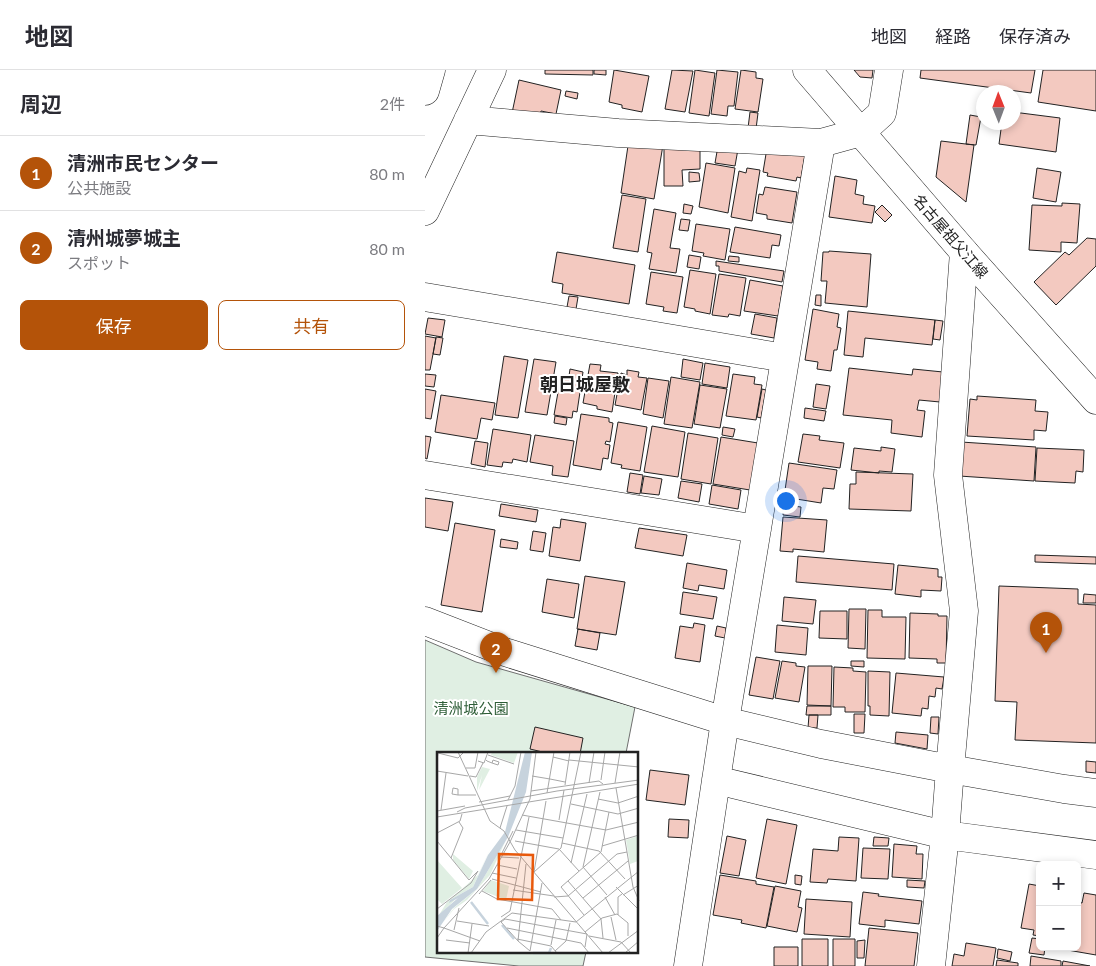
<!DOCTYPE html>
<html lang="ja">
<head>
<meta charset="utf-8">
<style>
  body { margin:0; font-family:Lato,"Noto Sans JP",sans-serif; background:#f2f2f3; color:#2b2b33 }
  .controls { position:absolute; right:15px; bottom:15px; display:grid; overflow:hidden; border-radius:8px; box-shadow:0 2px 8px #0003 }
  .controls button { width:45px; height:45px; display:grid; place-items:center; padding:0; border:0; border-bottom:1px solid #e1e1e2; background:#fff; color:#2b2b33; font:25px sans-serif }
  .compass { position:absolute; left:551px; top:15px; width:45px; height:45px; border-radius:50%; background:#fff; box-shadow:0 2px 8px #0003; rotate:359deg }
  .you { position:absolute; left:360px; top:430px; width:18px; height:18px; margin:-12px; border:4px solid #fff; border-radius:50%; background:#1a73e8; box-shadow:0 0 0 8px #1a73e833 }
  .badge { display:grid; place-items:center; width:32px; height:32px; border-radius:50%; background:#b45309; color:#fff; font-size:16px; font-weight:700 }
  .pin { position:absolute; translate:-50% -41px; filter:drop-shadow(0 1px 2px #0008) }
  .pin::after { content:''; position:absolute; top:26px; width:18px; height:15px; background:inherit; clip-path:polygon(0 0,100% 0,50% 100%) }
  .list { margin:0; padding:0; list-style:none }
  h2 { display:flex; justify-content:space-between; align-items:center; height:65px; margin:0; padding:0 20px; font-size:21px }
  h2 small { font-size:16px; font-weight:400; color:#7c7c81 }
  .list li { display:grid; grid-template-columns:32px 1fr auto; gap:15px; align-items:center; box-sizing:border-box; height:75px; padding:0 20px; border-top:1px solid #e1e1e2 }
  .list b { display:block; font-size:19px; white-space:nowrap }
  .list p { margin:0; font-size:16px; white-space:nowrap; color:#7c7c81 }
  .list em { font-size:16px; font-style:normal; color:#7c7c81 }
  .actions { display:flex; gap:10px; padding:15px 20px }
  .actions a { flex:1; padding:11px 0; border:1px solid #b45309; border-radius:8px; text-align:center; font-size:18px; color:#b45309 }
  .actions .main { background:#b45309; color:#fff }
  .map { position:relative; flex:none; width:671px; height:896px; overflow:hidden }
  header { display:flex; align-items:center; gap:30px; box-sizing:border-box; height:70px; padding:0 25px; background:#fff; border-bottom:1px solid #e1e1e2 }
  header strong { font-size:24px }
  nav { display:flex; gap:28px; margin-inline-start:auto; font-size:18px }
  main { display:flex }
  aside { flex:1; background:#fff }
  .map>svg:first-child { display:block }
  .green { fill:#e0efe3; stroke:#6f6f6f }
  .building { fill:#f3c9c0; stroke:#222 }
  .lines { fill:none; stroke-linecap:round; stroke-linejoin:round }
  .minor-casing { stroke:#222; stroke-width:29 }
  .major-casing { stroke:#222; stroke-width:29 }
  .minor { stroke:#fff; stroke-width:28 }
  .major { stroke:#fff; stroke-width:28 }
  .labels { text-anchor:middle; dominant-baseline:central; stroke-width:4; stroke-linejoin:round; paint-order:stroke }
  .street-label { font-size:15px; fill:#222; stroke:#fff }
  .park-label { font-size:15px; fill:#2f5e38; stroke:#fff }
  .quarter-label { font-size:18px; font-weight:bold; fill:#222; stroke:#fff }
  .inset-river { fill:none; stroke:#c7d3dd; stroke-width:2.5 }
  .inset-road { fill:none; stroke:#a7a7a7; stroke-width:1 }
  .view { fill:#e8590c; fill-opacity:0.15; stroke:#e8590c; stroke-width:2.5 }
  .inset-edge { fill:none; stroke:#222; stroke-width:2.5 }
</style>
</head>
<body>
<header>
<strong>地図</strong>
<nav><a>地図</a><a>経路</a><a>保存済み</a></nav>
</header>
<main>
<aside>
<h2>周辺<small>2件</small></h2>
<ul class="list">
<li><span class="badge">1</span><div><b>清洲市民センター</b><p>公共施設</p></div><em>80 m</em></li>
<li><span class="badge">2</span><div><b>清州城夢城主</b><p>スポット</p></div><em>80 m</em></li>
</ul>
<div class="actions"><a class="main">保存</a><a>共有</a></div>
</aside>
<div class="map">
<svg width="671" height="896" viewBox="0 0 671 896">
  <rect width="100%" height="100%" fill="#fff"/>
  <path class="green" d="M0,570L51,592L210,637L201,683L14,684V882H161L158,896H94L0,887Z"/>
  <path class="building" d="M120,0H168V5L120,4Z
    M169,0H181V5L169,4Z
    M189,0L224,6L217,42L197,38V35L184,32Z
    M247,0L268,1L260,42L240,39Z
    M270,0L290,3L284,46L264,43Z
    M292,0L313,2L309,36H303L302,46L286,44Z
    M316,0L331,2V8L338,9L333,42L310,39Z
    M429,0H448L447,8L435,7Z
    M496,0H610L606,23L495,8Z
    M618,0H671V41L613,32Z
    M94,10L136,20L131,44L116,41L115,45L87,43Z
    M141,21L153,23L152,29L140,26Z
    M325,42L333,43L331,59L323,58Z
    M588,42L635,48L631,82L574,74L577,52H588Z
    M545,45L556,47L551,75L541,74Z
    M204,69L238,75L229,129L196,123Z
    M516,71L549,75L541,132L511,107Z
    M275,73V99L257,100L258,116H239V74Z
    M293,76L313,79L310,96L290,93Z
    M342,78L380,85L376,108L372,107L371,111L342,106L343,103L338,102Z
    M281,93L310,98L303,143L274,137Z
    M322,98L335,100L327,151L306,147L314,101L321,103Z
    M612,98L636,102L631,132L608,128Z
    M264,102L274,103L275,111L264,112Z
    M410,106L432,110L430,124L439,126L438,134L450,136L447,153L404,147Z
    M340,117L372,122L367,153L342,149V145L331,143L334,124L338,125Z
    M197,125L221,129L213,182L188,178Z
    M637,133L655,134L652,173L636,172V182L604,180L607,135L637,136Z
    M259,134L268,136L266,144L258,143Z
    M457,135L467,145L460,152L450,142Z
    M229,139L251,143L245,178L255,179L251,203L224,199L227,183L222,182Z
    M256,149L265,150L263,161L254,160Z
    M271,154L305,159L300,190L278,186L279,183L267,181Z
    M310,157L356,165L354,176L347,175L345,188L305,182Z
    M662,168L671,169V196L631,235L609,212L640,182L644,185Z
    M404,181L446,184L442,237L400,233L402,211H396L398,182H404Z
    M132,182L210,195L204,234L137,223L138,214L127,212Z
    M264,185L276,187L274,199L262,197Z
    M304,186L314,187V192L303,191Z
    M291,191L359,201L357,212L294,201V196H291Z
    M265,200L291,204L285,244L270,241V239L259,237Z
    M226,202L258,207L252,243L238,241L239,237L221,234Z
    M294,204L321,208L315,246L304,244L303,247L287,245Z
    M325,210L358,216L353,246L319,241Z
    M391,225H396V236L390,235Z
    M144,226L153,227L151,239L142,237Z
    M388,239L414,244L412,257L416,258L412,280H409L406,301L392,299L393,292L380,290Z
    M423,241L510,250L507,275L440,268L438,287L419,285Z
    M330,244L352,248L349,268L326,264Z
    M3,248L20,250L17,267L0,264Z
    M510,250L518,251L515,270L508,269Z
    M0,266L11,268L5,300H0Z
    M11,267L18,268L15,285L8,284Z
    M79,286L103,290L93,348L70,345Z
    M109,289L131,292L122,345L100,342Z
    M258,289L278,293L275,310L256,307Z
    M280,293L305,297L302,318L277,314Z
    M165,294L176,295L175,301L193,303L187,342L172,339V336L158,333Z
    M424,298L487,305L488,299L518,302L515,332L494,330L492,340L500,341L497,367L466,363L467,350L418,345Z
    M145,299L158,302L152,342L148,341L147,348L129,345L136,305L144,306Z
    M202,300L214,302L213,307L222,308L216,340L190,335L196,303L202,305Z
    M0,304L11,305L9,317L0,316Z
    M308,304L330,307L329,314L337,315L331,350L301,346Z
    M246,307L275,312L267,358L239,354Z
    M223,308L244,311L238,348L218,344Z
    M391,314L405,316L401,339L388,337Z
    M275,315L302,319L295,358L269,354Z
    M0,319L11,321L6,349L0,348Z
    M337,319L341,320L336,348L332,347Z
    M16,325L70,333L67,350L56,348L52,369L10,362Z
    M552,326L611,330L610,341L623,342L621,361L609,360V370L542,366L545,329L552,330Z
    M380,338L401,341L399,351L379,348Z
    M156,344L184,348V352L188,353L185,372L181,371L180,374L185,375L183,389L178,388L176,400L148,395Z
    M130,346L142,348L141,355L129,353Z
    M193,352L222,357L215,401L196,398L197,395L186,393Z
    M227,356L260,362L253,407L219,402Z
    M298,357L310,359L308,367L297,365Z
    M68,359L106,365L102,392L88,389L87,393L78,392L77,397L62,395Z
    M263,363L293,368L286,414L256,409Z
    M378,364L395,366L394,370L419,373L415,398L373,392Z
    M110,365L149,371L143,407L127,405L128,396L105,392Z
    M0,366L6,367L2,389L0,388Z
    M296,367L333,373L325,420L288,414Z
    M50,371L63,373L60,397L46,394Z
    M536,372L611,377L609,411L534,406Z
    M456,377L470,379L467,402L454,401V403L426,400L429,378L456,381Z
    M612,378L659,380L658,402L651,401L650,413L610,411Z
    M364,393L412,400L409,419L398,418L396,433L359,427Z
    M431,402L488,404L486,441L424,439L425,414H431Z
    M205,403L218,405L215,424L202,422Z
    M219,406L237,409L234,425L216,423Z
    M256,411L277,414L274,432L253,428Z
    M287,415L316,420L313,439L284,434Z
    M0,428L28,432L23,461L0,457Z
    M76,434L113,440L111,452L74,446Z
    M359,435L376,437L375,447L358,445Z
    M358,447L402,450L399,482L368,479V482L355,481Z
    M136,449L161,453L155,491L124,486L128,457L135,458Z
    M30,453L70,460L57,542L16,535Z
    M214,458L262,465L258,486L210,478Z
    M108,461L121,463L118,482L105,480Z
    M76,469L93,472L92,479L75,477Z
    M610,485L671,487V494L610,492Z
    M373,486L469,494L467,520L371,512Z
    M262,493L302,500L299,519L274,515L273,521L258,518Z
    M473,495L513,499V507H517L516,521L496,520V527L470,524Z
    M160,506L200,512L191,565L152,559Z
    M122,509L154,514L149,548L117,542Z
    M574,516L653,519V534L671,535V673L590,670L592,632L570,631Z
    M258,522L292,527L288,549L255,544Z
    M659,524L671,525V533H658Z
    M359,527L391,530L388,554L357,551Z
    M424,539H441L440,579L423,578Z
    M443,540H457V547H481L480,589L442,588Z
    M395,541H422V569L394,568Z
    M485,543L513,544V546H522L521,593H512V589L484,588Z
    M269,553L280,555L275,592L250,588L255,556L268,558Z
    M352,555L383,558L381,585L350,582Z
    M292,556L301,558L300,568L290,566Z
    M153,559L175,563L172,580L150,576Z
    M331,587L355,591L348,629L324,625Z
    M357,591L371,593V596L380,597L374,632L350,628Z
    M426,591H439V597L426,596Z
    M383,596H407L406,636L382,635Z
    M409,597L428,598V601L441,602L440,642H420V637H408Z
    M443,601L465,602L464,646L445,645V636H443Z
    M471,603L519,607L517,619L511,618L510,627L504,626L503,639L497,638L496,646L467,643Z
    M382,636H406V645H381Z
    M429,644H440L439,663H429Z
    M384,645H393L392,658H383Z
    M506,647H514L513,664L505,663Z
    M110,657L158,668L155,684H126L105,679Z
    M471,662L503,665L502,679L470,673Z
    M661,691L671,692V703L661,702Z
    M225,700L264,705L260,735L221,730Z
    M244,749L264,750L263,768L243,767Z
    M342,749L372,755L361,814L331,808Z
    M302,766L321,770L314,806L295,803Z
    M414,767L434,768L431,811L403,809L402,813L385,812L388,779L413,781Z
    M449,767L464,768L463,776H448Z
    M469,774L492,776L491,784H498L497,809L467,807Z
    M438,778L465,779L463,809L436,808Z
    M295,805L331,811V814L349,817L341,858L316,853L317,850L288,845Z
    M370,805L377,806L376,815L370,814Z
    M482,810L500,811L499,818L482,817Z
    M604,814L615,816V866L608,865L609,860L596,858Z
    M350,816L376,821L373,837L377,838L372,862L342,856Z
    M438,822L454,824L453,826L497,831L494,854L460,850V857L434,854Z
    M659,823L671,825V885L631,878L652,877V832L657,833Z
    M381,829L427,832L425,867L379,864Z
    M444,858L493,863L489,896H440Z
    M607,868L615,869V877H620L619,885L604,883Z
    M377,869H403V896H377Z
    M408,869H430V896H408Z
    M440,870L439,888H432V871Z
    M541,873L571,878L568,896H527L529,884L539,886Z
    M349,877H373V896H349Z
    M573,879L587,882L585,891L572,888Z
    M606,886L636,891V896H605Z
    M572,890L593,893V896H571Z
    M638,891L665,896H637Z"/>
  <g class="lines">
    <g class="minor-casing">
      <path id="minor" d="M0,21L6,0
        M43,50L193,63L396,73
        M0,141L67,0
        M0,227L360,288
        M0,405L332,459
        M0,551L80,582L300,651L396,674L525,699L639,719L671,723
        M291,710L520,765L671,785
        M263,896L300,651L396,73L436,62L457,43L464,0
        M506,896L520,765L525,699L539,541L523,405L539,182"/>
    </g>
    <g class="major-casing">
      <path id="major" d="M382,0L539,182L671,330"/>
    </g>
    <use href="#minor" class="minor"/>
    <use href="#major" class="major"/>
  </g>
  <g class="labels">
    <g class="street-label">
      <text transform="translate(526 166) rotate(49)">名古屋祖父江線</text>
    </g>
    <g class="park-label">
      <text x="46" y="638">清洲城公園</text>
    </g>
    <g class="quarter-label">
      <text x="160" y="314">朝日城屋敷</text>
    </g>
  </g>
  <g transform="translate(12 682)">
    <rect width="201" height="201" fill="#fff"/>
    <path d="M55,0H81L77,11L54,3ZM45,15L53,17L42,38L45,23L40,39V25ZM201,84V109L193,112L189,88ZM68,90L53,123L30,148L17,157L4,173L17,156L40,137ZM55,93L36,135L13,148L21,145L2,163L10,150L41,123ZM16,102L36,119L32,127L16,108ZM0,108L25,136L5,152L0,147ZM54,128L72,134L69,148L46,139Z" fill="#e0efe3"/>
    <path d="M88,0H95L89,40L71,85L40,137L15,157L0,179V164L21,146L12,151L13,148L36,135L51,103L68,80Z" fill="#c7d3dd"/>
    <path class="inset-river" d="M34,150L51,172M65,173L77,187M96,201H112L114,196"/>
    <path class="inset-road" d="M21,0L53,69L67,79L78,98L166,201M51,3L77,12M116,5L132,9M0,8L1,1L21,6L27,0M49,8L50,9L55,11L61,13L62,10L56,8L55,11M132,8L202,15M41,9L47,11L51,0M29,16H38L41,0M0,19L31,24M33,24L39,25L46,11M95,24L113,27M113,27L128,30M164,28L168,0M152,31L157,0M178,31L183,0M128,33L133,0M179,36L196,135L202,149M94,39L162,29L166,32M110,41L117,0M21,43V37L16,36L15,42L21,43H39M161,47L181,51L202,44M71,48L78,34L84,0M42,50L73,44M134,52L181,62L202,56M4,58L9,21M0,59L28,54M20,60L28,56L120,39L202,28M85,63L169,78L202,70M0,65L202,32M122,68L127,38M22,70L26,76L14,106L32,128L41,119M63,76L70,54M79,78L126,86M0,81L23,69L25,62M0,89L14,106M78,89L122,97L142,119M73,90L93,47L99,0M125,91L162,99L188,127M165,94L202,83M64,105L82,106M62,107L76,79M134,111L150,42M89,112L81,189L93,199L105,131M60,113L80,117M146,115L163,40M146,115L170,143M97,120L124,96L144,0M97,120L109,49M55,121L79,126M55,127L104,140M131,129L164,167L166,186M179,135L202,158M76,138L117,144M45,139L60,147L115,157L124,168M42,142L54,128M186,143L202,133M117,145L131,144L180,102L190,100M168,145L178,163M146,146L191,109M0,157L34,131L41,119M147,163L124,135L164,100L172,60M181,163V145L185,142M64,165L73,159L92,65M174,165L179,188M20,169L52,174M139,170L202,119M0,174L7,176L0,186M70,176L144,191L152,201M17,178L22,156M148,180L165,166L180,162L191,171V184M152,184L184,190L194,201M80,187L114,194L120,201M9,188L33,191M43,189L7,176L52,127L73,90M81,189L64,170L68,167L150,182L148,195M114,193L119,168M118,199L129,189L133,171M31,201L35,172M34,201L49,180L75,161L139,170M171,201L202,178M188,201L202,189"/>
    <path class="view" d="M62,102L96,103L95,148L61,147Z"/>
    <rect width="201" height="201" class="inset-edge"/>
  </g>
</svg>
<div class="controls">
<button>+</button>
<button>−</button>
</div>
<svg class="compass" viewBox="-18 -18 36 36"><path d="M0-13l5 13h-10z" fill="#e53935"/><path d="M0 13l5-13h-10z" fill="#7c7c81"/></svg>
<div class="you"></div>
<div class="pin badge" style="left:621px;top:583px">1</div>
<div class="pin badge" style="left:71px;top:603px">2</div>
</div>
</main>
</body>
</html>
